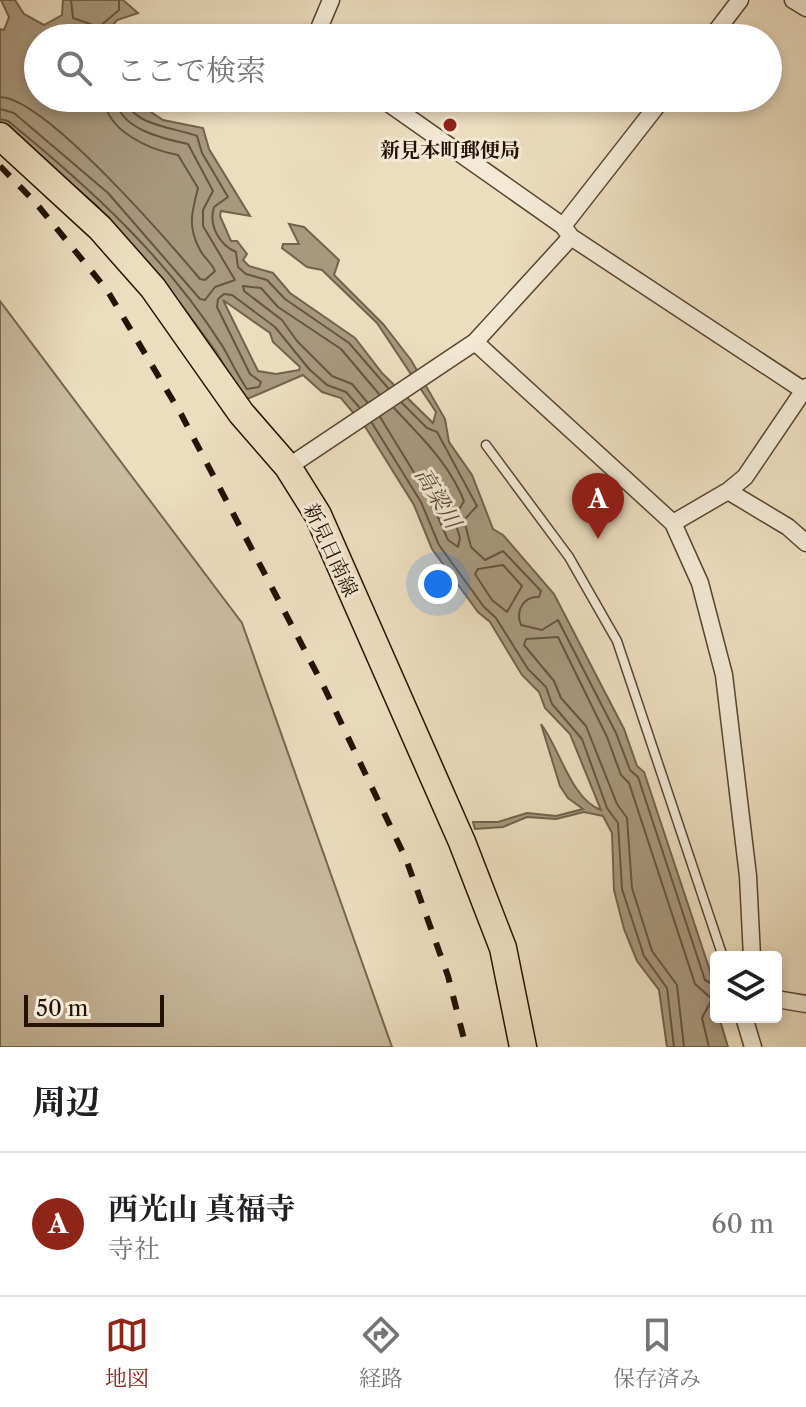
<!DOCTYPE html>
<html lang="ja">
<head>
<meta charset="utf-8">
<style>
  body { margin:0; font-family:"Libre Caslon Text","Noto Serif JP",serif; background:#f2f2f2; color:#202124 }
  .controls { position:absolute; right:24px; bottom:24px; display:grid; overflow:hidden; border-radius:8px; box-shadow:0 4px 12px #0003 }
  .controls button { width:72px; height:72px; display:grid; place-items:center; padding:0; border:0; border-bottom:2px solid #e0e0e0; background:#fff; color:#202124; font:40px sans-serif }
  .scale { position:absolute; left:24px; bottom:20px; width:140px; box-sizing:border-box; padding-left:8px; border:4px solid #241200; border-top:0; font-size:22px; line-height:28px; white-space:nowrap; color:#241200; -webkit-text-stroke:6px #f3e9d5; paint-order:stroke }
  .you { position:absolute; left:438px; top:584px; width:28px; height:28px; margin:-20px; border:6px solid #fff; border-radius:50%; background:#1a73e8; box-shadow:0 0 0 12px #1a73e833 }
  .badge { display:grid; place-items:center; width:52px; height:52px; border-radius:50%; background:#8f2418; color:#fff; font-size:26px; font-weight:700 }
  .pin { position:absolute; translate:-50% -66px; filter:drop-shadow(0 2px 4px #0008) }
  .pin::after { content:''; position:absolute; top:42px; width:28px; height:24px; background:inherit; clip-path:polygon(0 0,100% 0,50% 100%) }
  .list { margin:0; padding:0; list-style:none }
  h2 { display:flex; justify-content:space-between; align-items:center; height:104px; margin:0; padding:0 32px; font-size:34px }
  h2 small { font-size:26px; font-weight:400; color:#757577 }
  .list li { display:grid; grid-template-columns:52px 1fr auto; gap:24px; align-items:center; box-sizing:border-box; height:144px; padding:0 32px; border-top:2px solid #e0e0e0 }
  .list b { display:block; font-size:30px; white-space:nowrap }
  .list p { margin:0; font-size:26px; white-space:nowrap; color:#757577 }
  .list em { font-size:26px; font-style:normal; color:#757577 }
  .icon { flex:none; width:44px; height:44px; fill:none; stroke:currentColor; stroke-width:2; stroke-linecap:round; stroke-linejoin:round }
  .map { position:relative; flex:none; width:806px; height:1047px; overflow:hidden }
  .search { position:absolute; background:#fff; box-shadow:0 4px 12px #0003; left:24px; right:24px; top:24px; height:88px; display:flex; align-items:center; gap:20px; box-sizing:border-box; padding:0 28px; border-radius:44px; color:#757577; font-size:30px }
  .sheet { height:248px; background:#fff }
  nav { display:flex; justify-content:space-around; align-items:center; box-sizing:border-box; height:112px; border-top:2px solid #e0e0e0; background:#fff; font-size:22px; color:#757577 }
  nav a { display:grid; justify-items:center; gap:4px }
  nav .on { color:#8f2418 }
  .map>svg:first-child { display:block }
  .green { fill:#caba9f; stroke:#776650; stroke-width:2 }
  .water { fill:#a8987e; stroke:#73624c; stroke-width:2; fill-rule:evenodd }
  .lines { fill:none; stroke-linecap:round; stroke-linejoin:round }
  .shore { stroke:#66553f; stroke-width:2 }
  .lane-casing { stroke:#564530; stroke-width:11 }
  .street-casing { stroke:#564530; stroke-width:19 }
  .primary-casing { stroke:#241200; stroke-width:29 }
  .lane { stroke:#f3e9d5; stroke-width:8 }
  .street { stroke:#f3e9d5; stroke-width:16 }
  .primary { stroke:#ecddbf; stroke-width:26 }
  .rail { stroke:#241200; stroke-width:6; stroke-dasharray:14 14; stroke-linecap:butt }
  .poi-dot { fill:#8f2418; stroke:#f3e9d5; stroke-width:3 }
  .labels { text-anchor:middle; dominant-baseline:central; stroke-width:6; stroke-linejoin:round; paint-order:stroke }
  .poi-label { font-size:20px; font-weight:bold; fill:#241200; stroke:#f3e9d5 }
  .street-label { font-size:20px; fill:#241200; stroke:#f3e9d5 }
  .water-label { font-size:22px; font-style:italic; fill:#5f4e39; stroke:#f3e9d5 }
</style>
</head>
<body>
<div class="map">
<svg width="806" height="1047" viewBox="0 0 806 1047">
  <rect width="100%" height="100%" fill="#ecddbf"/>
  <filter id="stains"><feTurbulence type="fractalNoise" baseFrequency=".0025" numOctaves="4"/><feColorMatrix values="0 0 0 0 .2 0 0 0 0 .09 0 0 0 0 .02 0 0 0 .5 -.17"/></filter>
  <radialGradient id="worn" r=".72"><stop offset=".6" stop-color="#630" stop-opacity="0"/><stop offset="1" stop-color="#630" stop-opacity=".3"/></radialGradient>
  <path class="green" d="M0,301L242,623L392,1047H0Z"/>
  <path class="water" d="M1,0H15L24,14L44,25L62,15L63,0H123L138,13L117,20L102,38H94L92,32L80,38L84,30L80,27L50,38H38V98H130L163,120L203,128L209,149L250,216L221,211L220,216L231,241H237L247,254L243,260L249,266L273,273L290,293L355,338L382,373L433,423L436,412L377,323L322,270L307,267L282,248L283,244H299L289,224L304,227L339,260L334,275L383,324L411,360L445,419L449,442L472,475L493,529L503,535L554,594L624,729L637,766L644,772L716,989V1017H719L728,1047H667L659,990L637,961L624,929L614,890L612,833L603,816L584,812L556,819L527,817L503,827L475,829L473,822H498L527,813L556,816L583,809L568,798L560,786L541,724C560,749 571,799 601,810L570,734L545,708L539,692L522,675L490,622L478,612L432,549L414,505L366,428L341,398L322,392L303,375L245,400L215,350L177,299L119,230L96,205L0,124V29L4,30L9,17ZM223,300L270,333L273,342L300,367L299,370L276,374L258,371Z"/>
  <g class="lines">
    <path class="shore" d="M71,0L73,18L99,27L119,10V0
      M0,97C45,98 168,241 200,279L205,280L215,271C212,263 204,258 200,250C187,226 192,212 198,188L178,155C150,150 106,131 104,98
      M126,98C130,126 178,128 197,136L202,153L228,197L214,207C208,226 220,245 236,252L238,267L246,274L267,280L285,299L349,343L388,388
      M0,109L14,113L108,193L200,299L205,300L215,287L235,280L203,226V210L213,191L188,144C164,139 118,129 116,98
      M0,119L8,121C88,186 167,258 223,347C231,361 238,376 247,389L259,387L261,382L250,374L217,307L218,299L224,294L232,295L275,327L309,369L327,385L346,392L359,407
      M367,402L352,384L332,376L297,341L282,320L244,291L243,286L261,288L278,307L341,349L379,394
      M402,403L427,428L437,432L477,506L464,520L471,547L485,560L503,551L541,591L539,597C524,596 515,610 521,625L542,630L558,620L616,733L630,770L638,777L705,980L716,986
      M380,417L429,497L448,540L458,547L460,538L454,518L464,501C449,463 421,437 394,408
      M372,423L421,502L439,545L484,607L496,618L528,669L546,687L552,704L582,739L607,808L618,823L622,889L644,956L667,988L674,1047
      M503,565L522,586L507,612L492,600L475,574L478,569Z
      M684,1047L677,985L652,951L632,888L627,818L617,804L586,726L561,698L554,681L524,645L526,639L558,637L607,737L621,775L629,783L695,984L712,999L702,1018L709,1047"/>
    <g class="lane-casing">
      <path id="lane" d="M486,445L569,557L617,641L723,957"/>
    </g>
    <g class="street-casing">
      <path id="street" d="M793,0L806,8
        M315,38L331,0
        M711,38L740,0
        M381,98L563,226L571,237L806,392
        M563,226L663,98
        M475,342L673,523L700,583L724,675L748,876L752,957
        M288,467L475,342L571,237
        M728,491L788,527L806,543
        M673,523L728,491L745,477L806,387
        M776,999L806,1004
        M744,1017L753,1047"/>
    </g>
    <g class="primary-casing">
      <path id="primary" d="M0,136L100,228L153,288L241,413L288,467L318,515L462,842L503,948L523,1047"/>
    </g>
    <use href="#lane" class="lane"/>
    <use href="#street" class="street"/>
    <use href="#primary" class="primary"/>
    <path class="rail" d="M0,166L35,202L107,290L181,414L324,687L406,859L448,976L466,1047"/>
  </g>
  <circle class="poi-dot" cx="450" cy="125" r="8"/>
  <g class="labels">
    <g class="poi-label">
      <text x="450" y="150">新見本町郵便局</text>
    </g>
    <g class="street-label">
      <text transform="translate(331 550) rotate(65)">新見日南線</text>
    </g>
    <g class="water-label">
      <text transform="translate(438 498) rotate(59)">高梁川</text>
    </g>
  </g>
  <rect width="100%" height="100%" filter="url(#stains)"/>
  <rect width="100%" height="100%" fill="url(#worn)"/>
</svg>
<div class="controls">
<button><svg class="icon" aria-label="layers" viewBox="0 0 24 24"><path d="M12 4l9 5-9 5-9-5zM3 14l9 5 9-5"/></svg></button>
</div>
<div class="scale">50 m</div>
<div class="you"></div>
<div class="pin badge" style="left:598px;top:539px">A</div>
<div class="search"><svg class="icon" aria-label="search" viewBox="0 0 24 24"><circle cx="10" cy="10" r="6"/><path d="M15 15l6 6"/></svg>ここで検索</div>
</div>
<section class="sheet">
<h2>周辺<small></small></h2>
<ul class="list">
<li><span class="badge">A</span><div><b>西光山 真福寺</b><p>寺社</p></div><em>60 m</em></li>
</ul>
</section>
<nav>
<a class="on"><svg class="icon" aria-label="map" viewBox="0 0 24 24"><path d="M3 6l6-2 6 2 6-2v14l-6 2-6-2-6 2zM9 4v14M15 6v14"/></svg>地図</a>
<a><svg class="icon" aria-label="directions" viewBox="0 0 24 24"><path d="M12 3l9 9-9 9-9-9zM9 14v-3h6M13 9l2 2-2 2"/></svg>経路</a>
<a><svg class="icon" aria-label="saved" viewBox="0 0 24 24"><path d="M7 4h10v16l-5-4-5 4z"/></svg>保存済み</a>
</nav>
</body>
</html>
